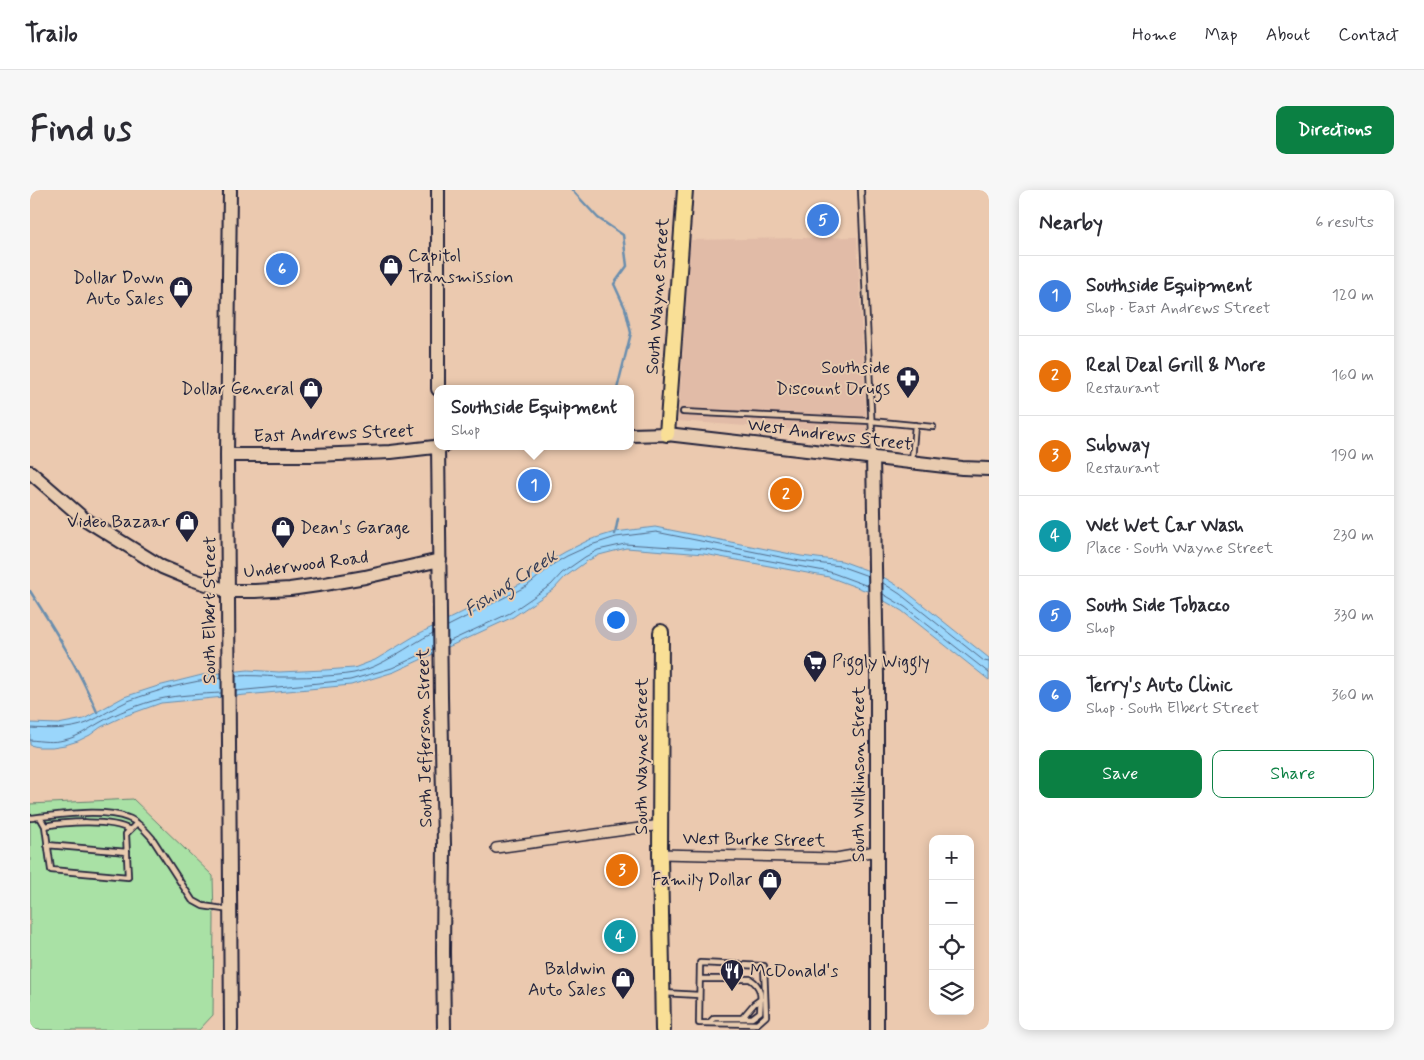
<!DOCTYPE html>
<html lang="en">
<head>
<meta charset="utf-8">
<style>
  body { margin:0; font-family:Mynerve,sans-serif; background:#f7f7f7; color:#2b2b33 }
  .controls { position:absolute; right:15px; bottom:15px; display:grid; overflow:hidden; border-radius:10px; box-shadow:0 2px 12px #0003 }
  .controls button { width:45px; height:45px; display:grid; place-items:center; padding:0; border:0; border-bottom:1px solid #e1e1e2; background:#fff; color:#2b2b33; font:25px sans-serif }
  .you { position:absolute; left:585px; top:429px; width:18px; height:18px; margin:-12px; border:4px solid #fff; border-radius:50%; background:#1a73e8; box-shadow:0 0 0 8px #1a73e833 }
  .badge { display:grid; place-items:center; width:32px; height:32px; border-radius:50%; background:#0b8043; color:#fff; font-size:16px; font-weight:700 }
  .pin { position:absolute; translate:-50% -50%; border:2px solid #fff; box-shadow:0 1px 5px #0006 }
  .popup { position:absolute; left:404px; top:195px; width:200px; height:65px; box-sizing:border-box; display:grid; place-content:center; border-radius:10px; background:#fff; filter:drop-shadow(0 1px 4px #0005); font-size:16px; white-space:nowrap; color:#7c7c81 }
  .popup b { font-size:19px; color:#2b2b33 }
  .popup::after { content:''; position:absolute; left:50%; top:100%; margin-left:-10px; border:10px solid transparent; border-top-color:#fff }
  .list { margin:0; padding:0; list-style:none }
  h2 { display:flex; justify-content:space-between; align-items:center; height:65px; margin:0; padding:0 20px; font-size:21px }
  h2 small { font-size:16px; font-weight:400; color:#7c7c81 }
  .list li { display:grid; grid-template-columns:32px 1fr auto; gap:15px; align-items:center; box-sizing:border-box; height:80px; padding:0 20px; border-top:1px solid #e1e1e2 }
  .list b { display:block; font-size:19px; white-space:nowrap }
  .list p { margin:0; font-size:16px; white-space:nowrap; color:#7c7c81 }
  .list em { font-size:16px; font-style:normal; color:#7c7c81 }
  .actions { display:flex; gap:10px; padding:15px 20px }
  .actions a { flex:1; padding:11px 0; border:1px solid #0b8043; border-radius:10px; text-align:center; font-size:18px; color:#0b8043 }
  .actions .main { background:#0b8043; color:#fff }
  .icon { flex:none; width:28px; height:28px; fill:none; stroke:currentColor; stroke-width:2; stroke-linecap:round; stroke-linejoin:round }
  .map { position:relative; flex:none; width:959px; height:840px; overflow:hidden; border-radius:10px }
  header { display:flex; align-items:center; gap:30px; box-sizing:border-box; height:70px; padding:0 25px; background:#fff; border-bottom:1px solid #e1e1e2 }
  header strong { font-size:24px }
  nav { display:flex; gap:28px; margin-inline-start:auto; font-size:18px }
  .intro { display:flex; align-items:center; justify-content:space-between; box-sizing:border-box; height:120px; padding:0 30px }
  h1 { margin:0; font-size:35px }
  .button { padding:12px 22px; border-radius:10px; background:#0b8043; color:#fff; font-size:18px; font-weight:700 }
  main { display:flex; gap:30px; padding:0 30px }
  aside { flex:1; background:#fff; border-radius:10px; box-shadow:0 2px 12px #0003 }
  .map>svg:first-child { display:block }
  .built { fill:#e1bba7 }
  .green { fill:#a9e1a5; stroke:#668270 }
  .water { fill:#9ad6fb; stroke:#6a8eae }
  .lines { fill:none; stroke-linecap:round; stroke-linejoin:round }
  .shore { stroke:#526a88; stroke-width:1 }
  .stream { stroke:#6a8eae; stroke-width:2.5 }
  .lane-casing { stroke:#22223b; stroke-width:8 }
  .street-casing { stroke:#22223b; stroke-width:12 }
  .secondary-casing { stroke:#22223b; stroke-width:16 }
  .primary-casing { stroke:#22223b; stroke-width:18 }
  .lane { stroke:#e8cbaf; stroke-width:4.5 }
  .street { stroke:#e8cbaf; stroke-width:9 }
  .secondary { stroke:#e8cbaf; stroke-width:12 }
  .primary { stroke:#f9df96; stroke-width:14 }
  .labels { text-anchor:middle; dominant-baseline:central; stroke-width:4; stroke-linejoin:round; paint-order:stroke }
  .poi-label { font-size:18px; fill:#22223b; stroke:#e8cbaf; text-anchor:end }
  .street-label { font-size:18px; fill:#22223b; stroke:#e8cbaf }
  .water-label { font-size:19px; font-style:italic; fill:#343d58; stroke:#e8cbaf }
</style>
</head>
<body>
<header>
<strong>Trailo</strong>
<nav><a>Home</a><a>Map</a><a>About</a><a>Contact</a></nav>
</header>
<div class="intro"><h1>Find us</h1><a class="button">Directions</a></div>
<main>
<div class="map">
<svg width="959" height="840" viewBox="0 0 959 840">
  <rect width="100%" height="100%" fill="#ebc9af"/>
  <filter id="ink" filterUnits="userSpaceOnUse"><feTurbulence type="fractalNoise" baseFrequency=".02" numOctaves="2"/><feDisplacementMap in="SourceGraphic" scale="10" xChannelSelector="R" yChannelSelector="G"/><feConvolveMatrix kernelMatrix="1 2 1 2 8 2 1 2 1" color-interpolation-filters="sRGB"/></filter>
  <g filter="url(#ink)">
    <path class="built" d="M827,47L837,245L648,231L660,50Z"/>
    <path class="green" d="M103,609L183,686L184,728L183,825L169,840H0V614Z"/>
    <path class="water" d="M625,337L771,366L812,371L850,385L873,399L959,468V490L872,421L837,401L799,387L674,364L596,358L569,365L557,371L535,387L524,399L483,427L364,482L321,495L131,513L92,527L71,537L60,545L48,551L35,555L22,557H8L0,555V533L28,534L54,529L94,507L128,496L172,485L218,480L249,482L295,480L324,478L345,470L388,444L494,392L523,369L535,362L559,350L585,342Z"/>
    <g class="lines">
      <path class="shore" d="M853,393L870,404L954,471L959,472
        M853,404L875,417L959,483
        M418,436L497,396L525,373L537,366L561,355L586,347L626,342L770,371L810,376L838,386
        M418,452L480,423L521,395L532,383L555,367L568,360L595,354L675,359L800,382L838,396
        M206,486C220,485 234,486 248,487C273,487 300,487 324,483C353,477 377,456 403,443
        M206,501L320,490L362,478L403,459
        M0,538C18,539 40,540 57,533C71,527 84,517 98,511C128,500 160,491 191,488
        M0,550C12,551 23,553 34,550C48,547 57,540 69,533C86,523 110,514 130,509C147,505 173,504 191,503"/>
      <path class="stream" d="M542,0L568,28L593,45L597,76L584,94L595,118L601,143L587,199
        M585,344L588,329
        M0,401C25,440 49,479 67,522"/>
      <g class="lane-casing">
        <path id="lane" d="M831,0L843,266
          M653,222L841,231L903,237
          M882,270L885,235
          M10,627L15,636L21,680L98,687L96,644L107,633
          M0,628C27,625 73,618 98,628C107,631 116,641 122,648L162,710L173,716L200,720
          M15,636C35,632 82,629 100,640
          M17,655L97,662
          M670,773L734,776L736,826L727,834L669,833Z
          M670,789H720C733,797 731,808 730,822L722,828H684L679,833
          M633,803L669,805
          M713,827L724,814L731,809"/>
      </g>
      <g class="street-casing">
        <path id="street" d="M466,658L631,635
          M630,664L806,668L846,661"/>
      </g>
      <g class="secondary-casing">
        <path id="secondary" d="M200,0L197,265L201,840
          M408,199V0
          M600,245L637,244L932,278L959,279
          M408,256L411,507L414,654L413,762L414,840
          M197,265H283L361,262L413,256
          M843,267L847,486V840
          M0,282L53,328L132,377L161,389L198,401H225L260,399L295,394L335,387L410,370"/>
      </g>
      <g class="primary-casing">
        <path id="primary" d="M637,244L655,0
          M631,442L630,664L633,840"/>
      </g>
      <use href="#lane" class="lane"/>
      <use href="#street" class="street"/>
      <use href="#secondary" class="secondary"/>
      <use href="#primary" class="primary"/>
    </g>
  </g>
  <defs>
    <g id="shop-pin" transform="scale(1.25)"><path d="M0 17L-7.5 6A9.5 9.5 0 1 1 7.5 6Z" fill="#22223b" stroke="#e8cbaf"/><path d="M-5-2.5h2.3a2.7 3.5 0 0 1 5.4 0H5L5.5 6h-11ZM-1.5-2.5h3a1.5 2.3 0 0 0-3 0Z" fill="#fff"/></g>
    <g id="pharmacy-pin" transform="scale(1.25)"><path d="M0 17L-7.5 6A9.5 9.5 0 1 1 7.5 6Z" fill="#22223b" stroke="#e8cbaf"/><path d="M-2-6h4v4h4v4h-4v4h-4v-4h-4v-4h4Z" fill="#fff"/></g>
    <g id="supermarket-pin" transform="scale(1.25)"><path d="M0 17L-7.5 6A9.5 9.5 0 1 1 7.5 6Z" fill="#22223b" stroke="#e8cbaf"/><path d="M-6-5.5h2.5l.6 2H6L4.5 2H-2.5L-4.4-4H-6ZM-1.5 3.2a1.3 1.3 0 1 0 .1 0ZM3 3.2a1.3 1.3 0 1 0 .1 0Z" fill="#fff"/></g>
    <g id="restaurant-pin" transform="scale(1.25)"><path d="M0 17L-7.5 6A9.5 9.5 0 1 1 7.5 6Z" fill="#22223b" stroke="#e8cbaf"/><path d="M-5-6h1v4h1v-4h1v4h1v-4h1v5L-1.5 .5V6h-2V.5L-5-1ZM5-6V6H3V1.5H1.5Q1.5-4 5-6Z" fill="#fff"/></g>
  </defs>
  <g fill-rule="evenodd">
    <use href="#shop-pin" x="361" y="76"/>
    <use href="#shop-pin" x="151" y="98"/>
    <use href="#pharmacy-pin" x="878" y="188"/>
    <use href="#shop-pin" x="281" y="199"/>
    <use href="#shop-pin" x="157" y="332"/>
    <use href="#shop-pin" x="253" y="338"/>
    <use href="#supermarket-pin" x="785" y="472"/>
    <use href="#shop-pin" x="740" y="690"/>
    <use href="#restaurant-pin" x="702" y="781"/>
    <use href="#shop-pin" x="593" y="789"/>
  </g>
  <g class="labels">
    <g class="poi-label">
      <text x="378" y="66" text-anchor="start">Capitol<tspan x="378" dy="21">Transmission</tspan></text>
      <text x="134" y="88">Dollar Down<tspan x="134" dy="21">Auto Sales</tspan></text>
      <text x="860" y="178">Southside<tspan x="860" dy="21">Discount Drugs</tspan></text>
      <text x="264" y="199">Dollar General</text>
      <text x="140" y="332">Video Bazaar</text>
      <text x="270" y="338" text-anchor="start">Dean's Garage</text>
      <text x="802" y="472" text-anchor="start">Piggly Wiggly</text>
      <text x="722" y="690">Family Dollar</text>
      <text x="576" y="779">Baldwin<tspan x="576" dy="21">Auto Sales</tspan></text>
      <text x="720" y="781" text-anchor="start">McDonald's</text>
    </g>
    <g class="street-label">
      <text transform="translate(628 106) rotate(-86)">South Wayne Street</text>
      <text transform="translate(304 244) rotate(-2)">East Andrews Street</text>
      <text transform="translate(800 245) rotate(7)">West Andrews Street</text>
      <text transform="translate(276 375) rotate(-7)">Underwood Road</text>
      <text transform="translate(180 420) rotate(-90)">South Elbert Street</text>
      <text transform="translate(395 548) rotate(-91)">South Jefferson Street</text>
      <text transform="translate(612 566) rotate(-90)">South Wayne Street</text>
      <text transform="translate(829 584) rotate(-90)">South Wilkinson Street</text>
      <text transform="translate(724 650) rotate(1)">West Burke Street</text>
    </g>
    <g class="water-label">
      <text transform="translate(481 393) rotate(-33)">Fishing Creek</text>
    </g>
  </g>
</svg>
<div class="controls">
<button>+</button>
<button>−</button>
<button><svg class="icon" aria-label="locate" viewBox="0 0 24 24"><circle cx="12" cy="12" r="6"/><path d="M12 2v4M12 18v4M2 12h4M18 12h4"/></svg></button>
<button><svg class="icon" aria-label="layers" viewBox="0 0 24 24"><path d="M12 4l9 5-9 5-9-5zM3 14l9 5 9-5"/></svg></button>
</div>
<div class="you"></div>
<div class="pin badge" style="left:504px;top:295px;background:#3f7fe0">1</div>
<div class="popup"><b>Southside Equipment</b>Shop</div>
<div class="pin badge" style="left:756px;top:304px;background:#e8710a">2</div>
<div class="pin badge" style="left:592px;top:680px;background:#e8710a">3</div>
<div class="pin badge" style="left:590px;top:746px;background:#0f9aa8">4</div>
<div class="pin badge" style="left:793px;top:30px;background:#3f7fe0">5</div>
<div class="pin badge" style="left:252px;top:79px;background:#3f7fe0">6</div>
</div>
<aside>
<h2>Nearby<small>6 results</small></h2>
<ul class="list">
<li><span class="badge" style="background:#3f7fe0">1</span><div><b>Southside Equipment</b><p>Shop · East Andrews Street</p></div><em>120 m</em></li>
<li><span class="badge" style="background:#e8710a">2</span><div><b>Real Deal Grill &amp; More</b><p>Restaurant</p></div><em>160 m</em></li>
<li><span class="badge" style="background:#e8710a">3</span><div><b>Subway</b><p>Restaurant</p></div><em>190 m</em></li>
<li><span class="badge" style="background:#0f9aa8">4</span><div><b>Wet Wet Car Wash</b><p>Place · South Wayne Street</p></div><em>230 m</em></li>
<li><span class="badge" style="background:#3f7fe0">5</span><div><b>South Side Tobacco</b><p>Shop</p></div><em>330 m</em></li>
<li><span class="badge" style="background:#3f7fe0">6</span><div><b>Terry's Auto Clinic</b><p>Shop · South Elbert Street</p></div><em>360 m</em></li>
</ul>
<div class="actions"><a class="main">Save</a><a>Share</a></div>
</aside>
</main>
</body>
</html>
